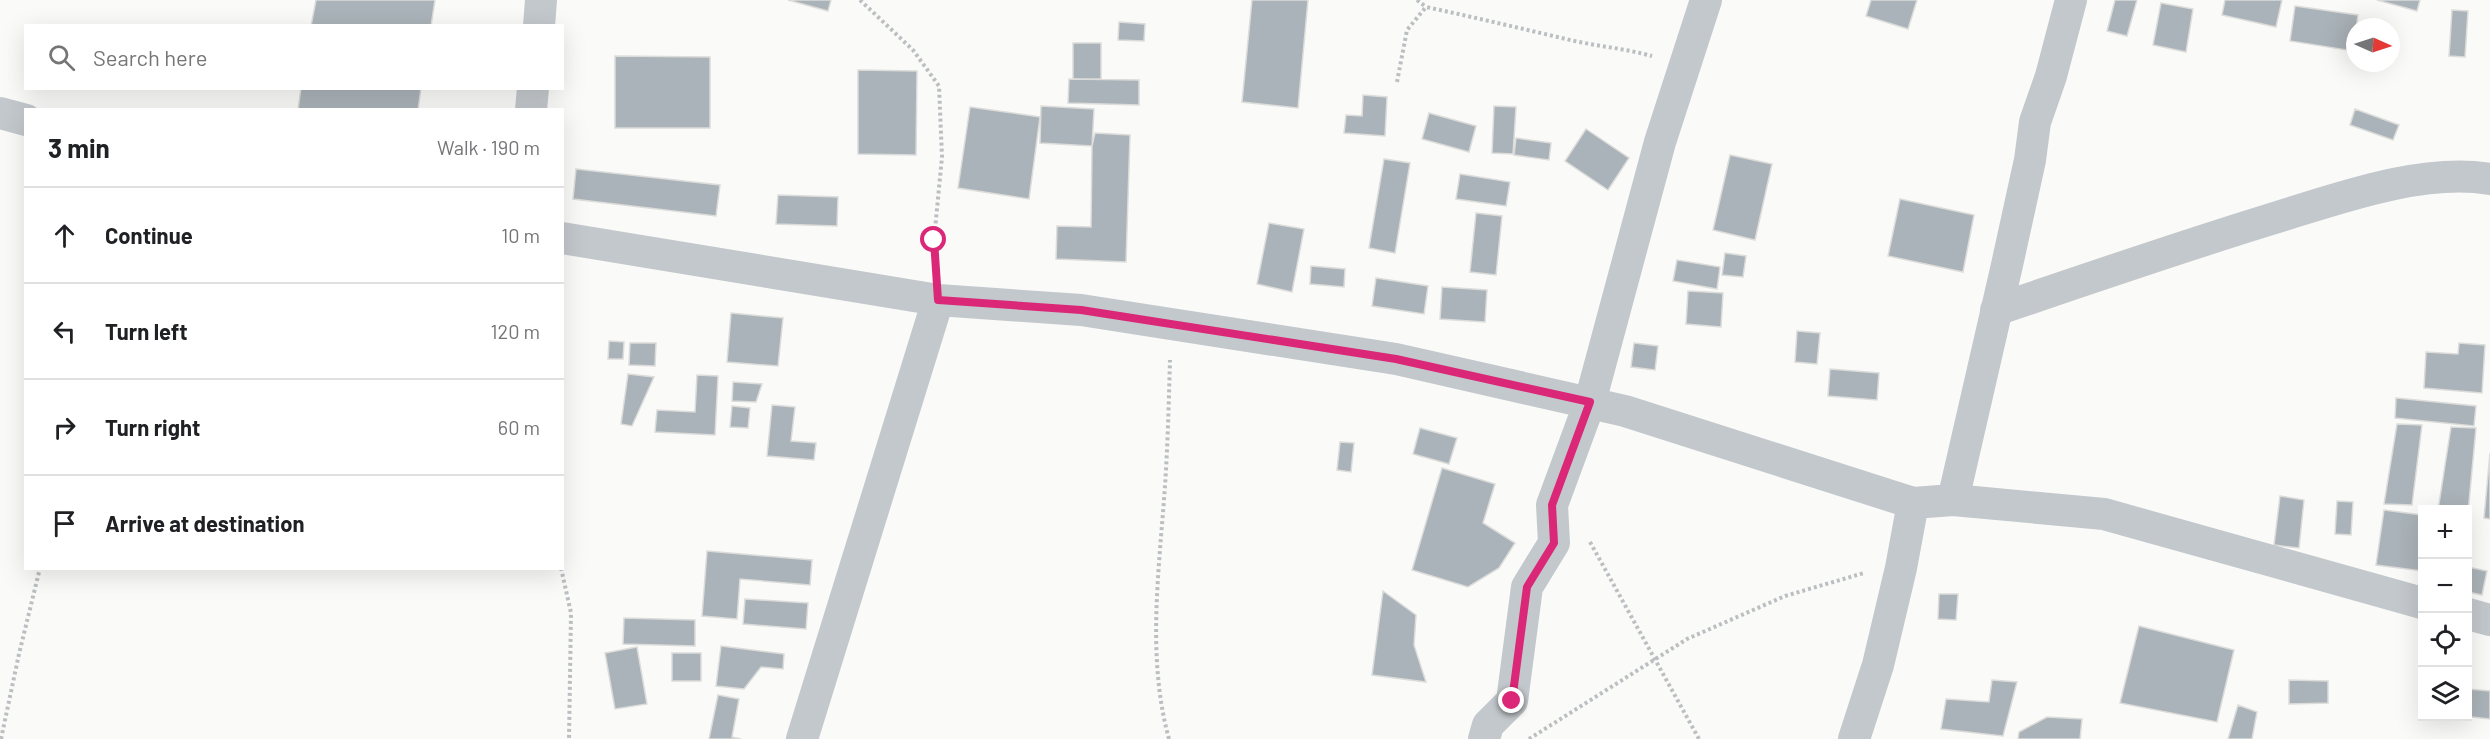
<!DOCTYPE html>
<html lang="en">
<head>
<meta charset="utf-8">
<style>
  body { margin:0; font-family:Barlow,sans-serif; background:#f2f2f2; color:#202124 }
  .controls { position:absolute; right:18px; bottom:18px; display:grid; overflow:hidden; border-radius:0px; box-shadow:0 6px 24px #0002 }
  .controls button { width:54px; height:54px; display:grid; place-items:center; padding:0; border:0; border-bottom:2px solid #e0e0e0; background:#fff; color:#202124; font:30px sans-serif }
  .compass { position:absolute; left:2346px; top:18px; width:54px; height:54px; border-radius:50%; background:#fff; box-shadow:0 6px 24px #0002; rotate:93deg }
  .stop { position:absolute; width:18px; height:18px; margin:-14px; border:4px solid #db2777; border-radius:50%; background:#fff }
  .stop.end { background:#db2777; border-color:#fff; box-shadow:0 2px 6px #0008 }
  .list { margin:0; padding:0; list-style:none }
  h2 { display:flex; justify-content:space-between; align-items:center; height:78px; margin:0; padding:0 24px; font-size:26px }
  h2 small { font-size:20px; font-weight:400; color:#757577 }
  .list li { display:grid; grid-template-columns:39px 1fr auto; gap:18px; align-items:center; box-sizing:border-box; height:96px; padding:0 24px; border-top:2px solid #e0e0e0 }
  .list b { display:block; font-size:22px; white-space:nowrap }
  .list em { font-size:20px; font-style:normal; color:#757577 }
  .icon { flex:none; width:33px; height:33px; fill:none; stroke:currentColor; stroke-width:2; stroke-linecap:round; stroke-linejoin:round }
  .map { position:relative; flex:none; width:2490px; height:739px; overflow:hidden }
  .search { position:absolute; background:#fff; box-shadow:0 6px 24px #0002; left:24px; top:24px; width:540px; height:66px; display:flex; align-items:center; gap:15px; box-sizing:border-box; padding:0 21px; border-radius:0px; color:#757577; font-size:22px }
  .panel { position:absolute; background:#fff; box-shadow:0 6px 24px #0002; left:24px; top:108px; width:540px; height:462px; border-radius:0px }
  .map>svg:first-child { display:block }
  .building { fill:#aab3b9; stroke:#dcdcda; stroke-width:1.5 }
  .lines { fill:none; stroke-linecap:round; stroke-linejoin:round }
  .path { stroke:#bbbfc2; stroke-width:4; stroke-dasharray:3 3; stroke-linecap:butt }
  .minor { stroke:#c3c8cc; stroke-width:32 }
  .route { stroke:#db2777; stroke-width:8 }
</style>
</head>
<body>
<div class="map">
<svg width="2490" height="739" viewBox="0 0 2490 739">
  <rect width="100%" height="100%" fill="#fafaf8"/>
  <path class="building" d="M316,0H435L431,26H311Z
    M788,0H831L828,11Z
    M1252,0H1308L1298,108L1242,102Z
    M1871,0H1917L1908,29L1866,16Z
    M2115,0H2137L2127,36L2107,31Z
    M2225,0H2282L2276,27L2222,15Z
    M2377,0H2420L2417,11Z
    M2161,3L2193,9L2186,52L2153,45Z
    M2295,6L2358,15L2353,51L2290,41Z
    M2452,10L2468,11L2465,57L2449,56Z
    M1119,22L1145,24L1144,41L1118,40Z
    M1073,43H1101V79H1073Z
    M615,56L710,57V128H615Z
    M858,70L917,71L916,155L858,154Z
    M1069,79L1139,80V105L1068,103Z
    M301,88H421L418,110H298Z
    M1363,95L1387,97L1385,136L1344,133L1346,115L1362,116Z
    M1041,106L1094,109L1092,146L1040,143Z
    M1494,106L1516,107L1513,154L1492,153Z
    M970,107L1040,117L1029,199L958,188Z
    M2355,109L2399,125L2393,140L2350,125Z
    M1429,113L1476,126L1469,152L1422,139Z
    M1586,129L1629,158L1608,190L1565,161Z
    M1095,133L1130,135L1126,262L1056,259L1057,226L1091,227L1092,146Z
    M1516,138L1551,143L1549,160L1514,155Z
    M1730,155L1772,164L1755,240L1713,230Z
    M1384,159L1410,163L1395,253L1369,248Z
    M576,169L720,185L716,216L573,199Z
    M1460,174L1510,182L1506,206L1456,199Z
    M778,195L838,197L837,226L776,224Z
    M1900,199L1974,215L1963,272L1888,256Z
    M1476,213L1502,216L1496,275L1470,272Z
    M1269,223L1304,229L1292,292L1257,284Z
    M1725,253L1746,256L1743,277L1722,275Z
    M1677,260L1720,267L1717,289L1673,281Z
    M1311,266L1345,269L1344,287L1310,284Z
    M1376,278L1428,286L1424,314L1372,306Z
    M1442,287L1487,290L1485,322L1440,319Z
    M1688,291L1723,293L1721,327L1686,324Z
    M731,313L783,318L778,366L727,362Z
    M1797,331L1820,333L1817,364L1795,362Z
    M609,341L624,342L623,359H608Z
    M630,343H656L655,366L629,365Z
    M1634,343L1658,346L1655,370L1631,367Z
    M2459,343L2485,345L2482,393L2424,388L2426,352L2458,354Z
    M1830,369L1879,373L1877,400L1828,396Z
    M628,374L654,377L632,426L621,424Z
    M697,375L718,376L715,435L655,432L657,410L695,412Z
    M733,382L762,384L756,402L732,401Z
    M2396,398L2476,406L2474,426L2395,418Z
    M772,405L795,407L791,441L816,443L814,460L767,456Z
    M732,406L750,408L748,428L730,427Z
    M2397,424L2422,425L2412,505L2384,504Z
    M2451,427L2476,428L2468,513V510H2438Z
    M1420,428L1457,438L1449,464L1413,454Z
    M1340,442L1354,443L1351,472L1337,470Z
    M2490,453V519L2484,518Z
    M1442,468L1495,484L1483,523L1515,543L1499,568L1468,587L1412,570Z
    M2280,496L2304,500L2299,548L2274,545Z
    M2337,501L2353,502L2351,535L2335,534Z
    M2384,510L2422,515V571L2376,565Z
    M707,551L812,560L810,585L740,579L737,619L702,616Z
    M2468,567L2487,571L2482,595L2468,592Z
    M1383,591L1416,615L1414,645L1426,682L1372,675Z
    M1939,594H1958L1956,620L1938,619Z
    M745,599L808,603L806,629L743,624Z
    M624,618L695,620V646L623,644Z
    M2139,626L2234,650L2217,722L2120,703Z
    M721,646L784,654L783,669L761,667L744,689L716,686Z
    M637,647L647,704L615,709L605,653Z
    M672,653H701V681H672Z
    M1992,680L2017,682L2003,736L1941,729L1946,699L1989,702Z
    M2289,680L2328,681V703L2289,704Z
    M2468,689L2490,691V719L2462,716H2468Z
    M718,695L739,699L732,737L741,739H709Z
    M2238,705L2257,712L2252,739H2228Z
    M2047,717L2082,719L2080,739H2018L2019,732Z"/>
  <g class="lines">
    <path class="path" d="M860,0L913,50L939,86L942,157L934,240L936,264
      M1417,0L1426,7
      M1397,82L1407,30L1426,7C1473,17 1519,28 1566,39C1594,46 1623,48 1652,56
      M1590,542L1699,739
      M561,568L571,613L569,739
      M1,739L19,654L40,568
      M1169,739C1145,652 1161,559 1166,470C1168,433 1169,396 1170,360
      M1529,739L1687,639L1785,596L1864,573"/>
    <path class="minor" d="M539,26L541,0
      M531,110L533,88
      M0,113L26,120
      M562,238L938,300L1081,310L1396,359L1625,411L1913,503L1953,500L2104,514L2422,603
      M1996,310C2087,279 2177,248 2268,220C2334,200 2422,167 2490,179
      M1953,500L2007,265L2030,160L2035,122L2051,76L2071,0
      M2468,614L2490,620
      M802,739L938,300
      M1484,739L1488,725L1512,701L1527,587L1554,543L1552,505L1590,402L1660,142L1706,0
      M1854,739L1878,665L1901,568L1913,503"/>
  </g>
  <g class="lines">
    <path class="route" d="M934,240L938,300L1081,310L1396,359L1590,402L1552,505L1554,543L1527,587L1512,701"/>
  </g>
</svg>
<div class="controls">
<button>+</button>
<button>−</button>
<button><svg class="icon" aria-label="locate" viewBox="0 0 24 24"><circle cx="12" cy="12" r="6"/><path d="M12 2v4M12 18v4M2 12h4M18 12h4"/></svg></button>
<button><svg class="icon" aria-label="layers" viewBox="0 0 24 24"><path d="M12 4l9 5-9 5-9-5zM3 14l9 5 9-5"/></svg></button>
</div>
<svg class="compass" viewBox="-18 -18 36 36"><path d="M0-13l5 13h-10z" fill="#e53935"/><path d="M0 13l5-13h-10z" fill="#757577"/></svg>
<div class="stop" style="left:934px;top:240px"></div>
<div class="stop end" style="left:1512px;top:701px"></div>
<div class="search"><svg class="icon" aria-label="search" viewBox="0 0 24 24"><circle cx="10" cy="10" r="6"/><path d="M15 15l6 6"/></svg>Search here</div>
<section class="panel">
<h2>3 min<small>Walk · 190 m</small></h2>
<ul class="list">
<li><svg class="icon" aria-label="ahead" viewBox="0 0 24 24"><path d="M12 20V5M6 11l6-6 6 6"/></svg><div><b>Continue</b></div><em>10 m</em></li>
<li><svg class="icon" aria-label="left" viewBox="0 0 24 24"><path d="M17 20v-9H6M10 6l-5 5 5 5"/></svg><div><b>Turn left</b></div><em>120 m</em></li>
<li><svg class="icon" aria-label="right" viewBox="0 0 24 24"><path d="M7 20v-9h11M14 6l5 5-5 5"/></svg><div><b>Turn right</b></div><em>60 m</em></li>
<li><svg class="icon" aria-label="arrive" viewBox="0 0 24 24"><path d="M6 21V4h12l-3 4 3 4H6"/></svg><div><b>Arrive at destination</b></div></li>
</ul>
</section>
</div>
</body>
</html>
